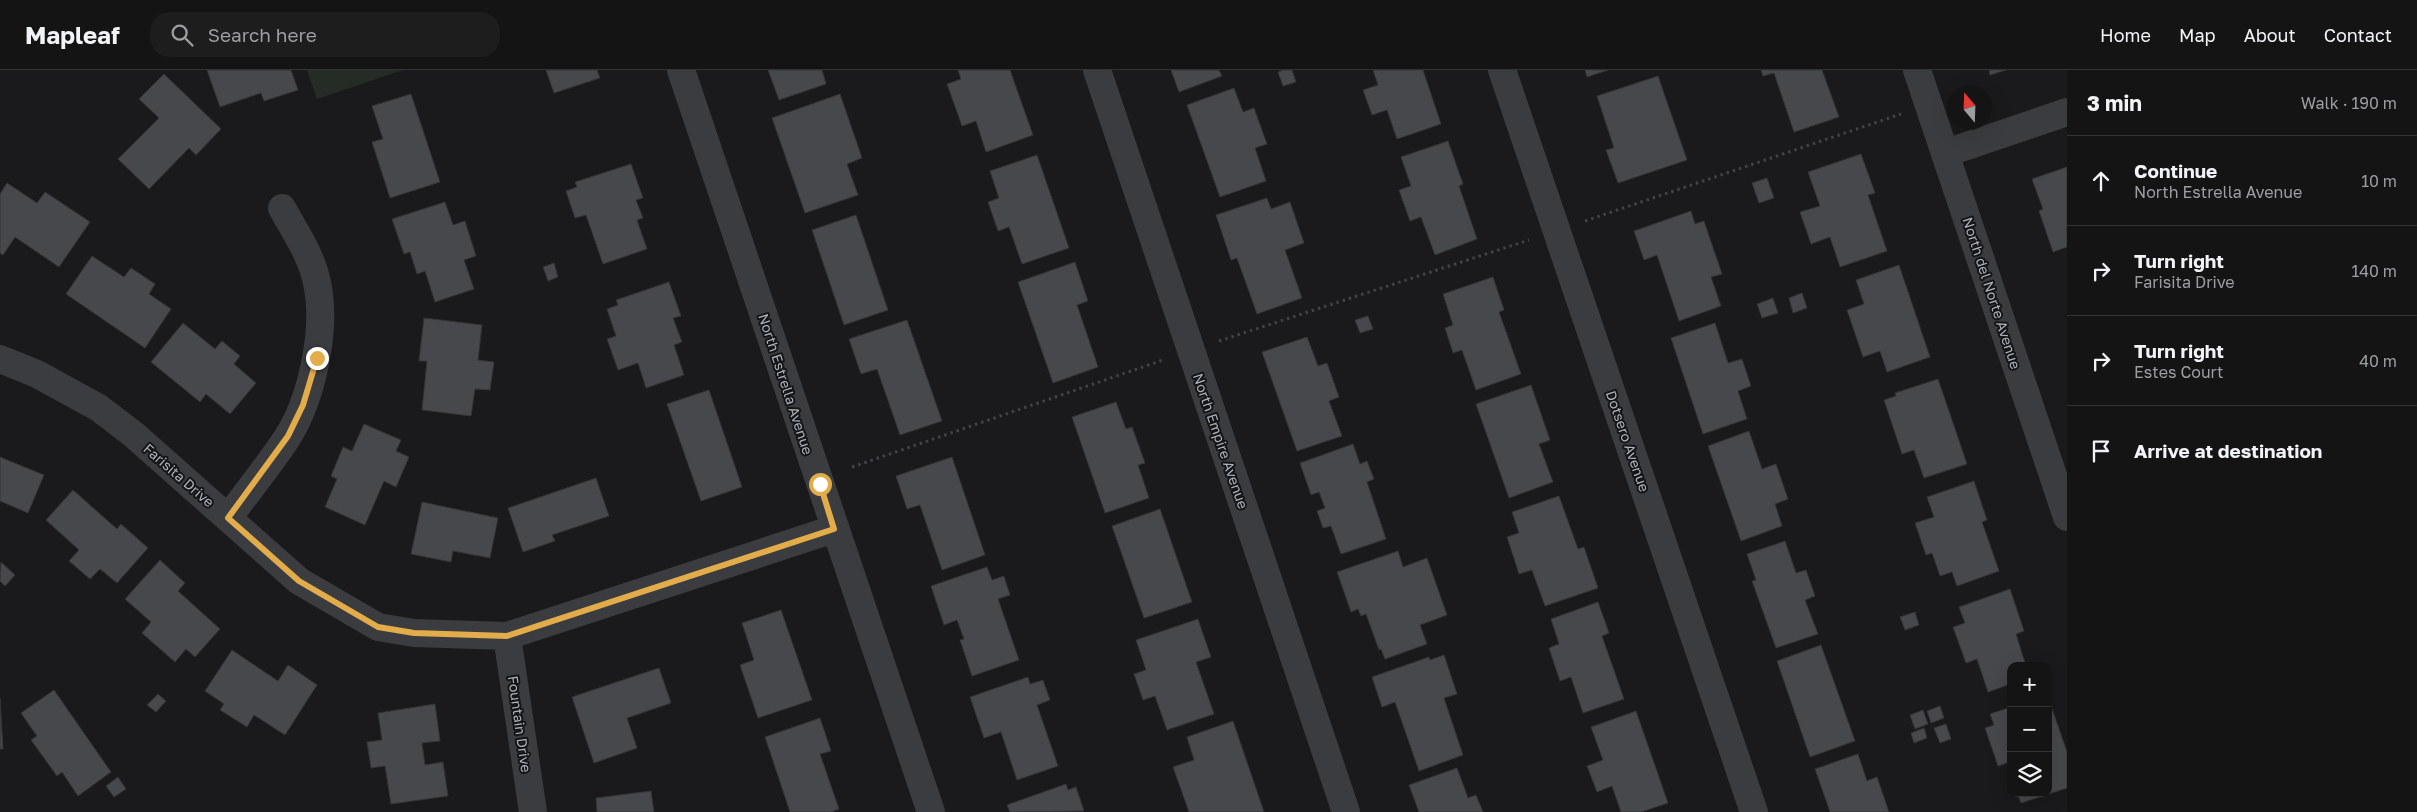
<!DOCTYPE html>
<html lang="en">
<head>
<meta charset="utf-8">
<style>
  body { margin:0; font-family:"Golos Text",sans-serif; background:#1d1d1e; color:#f1f3f6 }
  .controls { position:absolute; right:15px; bottom:15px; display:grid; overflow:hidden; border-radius:10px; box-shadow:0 5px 20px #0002 }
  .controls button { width:45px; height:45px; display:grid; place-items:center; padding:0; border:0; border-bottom:1px solid #333334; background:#141415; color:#f1f3f6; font:25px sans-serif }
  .compass { position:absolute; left:1947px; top:15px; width:45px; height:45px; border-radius:50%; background:#141415; box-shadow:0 5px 20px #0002; rotate:341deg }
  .stop { position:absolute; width:15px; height:15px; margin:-11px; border:4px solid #e3ac4a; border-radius:50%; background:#fff }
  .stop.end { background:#e3ac4a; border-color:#fff; box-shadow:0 1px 5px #0008 }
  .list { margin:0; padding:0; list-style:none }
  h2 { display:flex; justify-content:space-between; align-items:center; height:65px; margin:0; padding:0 20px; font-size:21px }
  h2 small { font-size:16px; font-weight:400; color:#9d9ea0 }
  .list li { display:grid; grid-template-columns:32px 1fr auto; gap:15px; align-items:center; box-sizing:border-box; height:90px; padding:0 20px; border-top:1px solid #333334 }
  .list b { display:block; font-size:19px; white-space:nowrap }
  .list p { margin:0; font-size:16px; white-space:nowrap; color:#9d9ea0 }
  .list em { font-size:16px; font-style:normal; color:#9d9ea0 }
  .icon { flex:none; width:28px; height:28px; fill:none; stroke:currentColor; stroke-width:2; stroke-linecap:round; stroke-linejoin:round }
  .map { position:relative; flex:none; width:2067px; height:742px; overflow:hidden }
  header { display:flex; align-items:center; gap:30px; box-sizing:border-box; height:70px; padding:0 25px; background:#141415; border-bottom:1px solid #333334 }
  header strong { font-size:24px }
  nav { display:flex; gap:28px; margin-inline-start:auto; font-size:18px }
  .search { width:350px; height:45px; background:#1d1d1e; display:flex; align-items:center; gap:12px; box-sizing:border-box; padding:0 18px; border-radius:20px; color:#9d9ea0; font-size:19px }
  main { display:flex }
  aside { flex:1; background:#141415 }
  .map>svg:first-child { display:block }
  .green { fill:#242c25 }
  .building { fill:#47484c; stroke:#343438 }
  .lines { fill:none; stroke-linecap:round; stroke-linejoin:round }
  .path { stroke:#414347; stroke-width:3; stroke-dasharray:2.5 4; stroke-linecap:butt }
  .minor { stroke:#3b3c40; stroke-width:28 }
  .route { stroke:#e3ac4a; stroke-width:6 }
  .labels { text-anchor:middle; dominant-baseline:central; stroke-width:4; stroke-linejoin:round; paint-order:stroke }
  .street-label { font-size:14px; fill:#adb2ba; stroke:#151517 }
</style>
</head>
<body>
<header>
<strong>Mapleaf</strong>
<div class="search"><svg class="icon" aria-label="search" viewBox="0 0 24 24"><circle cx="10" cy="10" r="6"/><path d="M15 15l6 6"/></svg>Search here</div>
<nav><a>Home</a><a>Map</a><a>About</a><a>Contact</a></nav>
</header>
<main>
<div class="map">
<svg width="2067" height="742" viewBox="0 0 2067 742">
  <rect width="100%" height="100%" fill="#1a1a1c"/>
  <path class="green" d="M307,0H403L317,29Z"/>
  <path class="building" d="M207,0H291L298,20L264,31L261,23L220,37Z
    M546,0H597L600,8L554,23Z
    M768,0H822L826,14L779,30Z
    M958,0H1010L1033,65L986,82L976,51L962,56L947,14L961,9Z
    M1171,0H1219L1222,6L1179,22Z
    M1283,0H1292L1296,12L1283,16L1278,2Z
    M1373,0H1423L1441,54L1397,69L1387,40L1372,45L1363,20L1378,15Z
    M1585,0H1608L1587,7Z
    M1761,0H1822L1839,47L1794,62L1774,3L1763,6Z
    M1989,0H2006L1990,5Z
    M164,4L221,59L196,85L189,78L149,119L118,89L159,48L139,29Z
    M1658,6L1687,90L1618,113L1606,80L1614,78L1597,26Z
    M1234,18L1243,42L1254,38L1267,74L1255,78L1266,111L1220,127L1187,35Z
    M411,24L440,112L390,128L372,72L383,69L372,36Z
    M840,24L862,88L847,94L858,125L805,143L772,48Z
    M1448,71L1463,114L1459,116L1477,169L1435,185L1421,147L1410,151L1399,120L1411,116L1401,87Z
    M1861,84L1875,123L1868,125L1887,181L1840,197L1830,167L1811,174L1800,142L1820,136L1808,102Z
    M1037,85L1069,178L1022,194L1009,157L998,161L988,132L999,128L990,101Z
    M631,94L643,128L636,130L643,148L637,150L647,179L603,194L586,145L575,148L566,121L577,117L575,112Z
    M2067,97V177L2053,182L2039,141L2043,139L2032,109Z
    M1767,108L1774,128L1759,133L1752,113Z
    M7,113L37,133L45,122L90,152L59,197L15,167L3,185L0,183V124Z
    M1267,128L1271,139L1290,132L1304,173L1285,180L1302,228L1257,244L1237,188L1231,190L1216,145Z
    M445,132L453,155L465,151L476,186L464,190L474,219L435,232L425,201L417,204L410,182L404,184L392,149Z
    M1691,141L1695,154L1704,151L1722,204L1711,207L1721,236L1679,251L1657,185L1644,190L1634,161Z
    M856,145L888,240L844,255L812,160Z
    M92,186L124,207L131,198L155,214L149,224L171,239L145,278L66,224Z
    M1075,192L1088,231L1077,235L1098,297L1053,313L1018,212Z
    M554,193L558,207L548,211L543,197Z
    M1899,195L1930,287L1887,302L1880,281L1863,287L1847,240L1864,234L1856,210Z
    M1493,207L1504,240L1499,242L1521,304L1476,320L1462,280L1453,283L1445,258L1453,255L1443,224Z
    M669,212L681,246L673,248L682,272L674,275L684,305L646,318L638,293L618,300L607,269L616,266L607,239L618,235L616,230Z
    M1802,223L1807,238L1793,243L1789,228Z
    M1773,228L1778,243L1762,248L1757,234Z
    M1368,246L1373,259L1360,263L1355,250Z
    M424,248L482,255L478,290L494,292L490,320L475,319L471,346L422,340L427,291H419Z
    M907,250L942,351L900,365L877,299L861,304L849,269Z
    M183,253L215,279L222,271L240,286L234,294L256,313L230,344L206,324L200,332L151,292Z
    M1715,253L1728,293L1742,289L1751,316L1738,321L1747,349L1703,364L1671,268Z
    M1307,267L1318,296L1327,293L1339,327L1329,331L1342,366L1297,381L1262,282Z
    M1938,309L1967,394L1924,408L1914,380L1902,384L1884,330L1896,326L1895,323Z
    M1531,315L1550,370L1539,374L1553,412L1509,428L1476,334Z
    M709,320L742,417L701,431L667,334Z
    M1116,332L1126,359L1132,357L1145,393L1138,395L1149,428L1105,443L1072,347Z
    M364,354L401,370L396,381L409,387L396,417L384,411L365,455L325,437L337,409L331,406L343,377L352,381Z
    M1749,361L1762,399L1776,394L1788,429L1775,434L1782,456L1741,471L1708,376Z
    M1353,374L1360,394L1367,391L1374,409L1367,412L1386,469L1341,484L1331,456L1323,458L1317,441L1325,438L1319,422L1311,425L1300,393Z
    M0,387L44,405L28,443L0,431Z
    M952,387L985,485L942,500L920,435L907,439L896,406Z
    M596,408L609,446L552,465L555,471L523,482L508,438Z
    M1974,411L1987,450L1982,452L1999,501L1957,516L1952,502L1940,506L1932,483L1926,485L1915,453L1934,447L1927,427Z
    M73,420L117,459L121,454L148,478L117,513L100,499L90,509L69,491L79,480L46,450Z
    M1559,426L1578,479L1584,477L1598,518L1545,536L1532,500L1519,504L1507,467L1519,463L1512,442Z
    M422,432L498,448L490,488L453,481L451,492L411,484Z
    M1160,439L1192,532L1144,548L1112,456Z
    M1785,471L1796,503L1806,500L1815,526L1805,530L1818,564L1776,578L1752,511L1756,510L1747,484Z
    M1398,481L1403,497L1427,488L1447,545L1420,555L1427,574L1385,589L1381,579L1379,580L1366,544L1361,546L1358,539L1351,542L1337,502Z
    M160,490L185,513L178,521L220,559L195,587L186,579L175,592L142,563L151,552L125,529Z
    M1,492L15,505L5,516L0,511Z
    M987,497L992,510L1004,506L1010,525L998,529L1019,590L972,606L960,570L964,569L957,550L944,555L931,516Z
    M2010,519L2024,561L2016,564L2026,596H2011V614L1988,622L1977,589L1966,593L1953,557L1965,553L1959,537Z
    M1598,532L1609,563L1602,566L1624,629L1583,643L1571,607L1560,611L1549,578L1559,574L1551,549Z
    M781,540L812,630L758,648L740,595L754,590L742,553Z
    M1915,542L1919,555L1905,560L1900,547Z
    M1198,549L1211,587L1196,592L1214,644L1167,660L1155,626L1143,630L1134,604L1146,600L1136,570Z
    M1821,575L1855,671L1810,687L1777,591Z
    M232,580L278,611L288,595L317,615L285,665L254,645L247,657L220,640L224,634L205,621Z
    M1444,585L1457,624L1444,628L1463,685L1419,701L1395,632L1382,637L1372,607L1429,587L1430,590Z
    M659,598L671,633L627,648L637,678L594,693L572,627Z
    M1028,607L1030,614L1043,610L1050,630L1037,635L1058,696L1017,710L1001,662L984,668L970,627Z
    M54,620L111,702L78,726L62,702L57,706L31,670L37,666L21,643Z
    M158,624L166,631L156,642L147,635Z
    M2048,627L2067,682V718L2021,733L2017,723H2048Z
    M0,628L3,679H0Z
    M435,634L440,671L422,673L425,695L443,692L448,726L391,734L385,696L371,698L367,672L382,670L378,643Z
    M1940,636L1944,648L1931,653L1927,641Z
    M2011,637V705L2007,693L1998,696L1985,658L1994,655L1990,644Z
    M1923,640L1928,654L1915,659L1910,645Z
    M1636,641L1668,733L1641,742H1621L1612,716L1597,722L1587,696L1603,690L1591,657Z
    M820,648L831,681L820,684L839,739L831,742H790L765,667Z
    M1233,651L1264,742H1189L1173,697L1194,690L1187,667Z
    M1946,654L1951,669L1940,673L1934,658Z
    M1924,658L1927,668L1914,673L1911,663Z
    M1858,684L1867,711L1877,707L1889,742H1830L1815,699Z
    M1457,698L1468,728L1476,725L1483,742H1419L1409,715Z
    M118,707L126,719L114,727L106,716Z
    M1066,714L1068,720L1076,717L1084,741L1010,742L1007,735Z
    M651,721L654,742H597L596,728Z"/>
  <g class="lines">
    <path class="path" d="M1585,151L1901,44
      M1219,271L1529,170
      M852,397L1163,290"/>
    <path class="minor" d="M681,0L931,742
      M1097,0L1346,742
      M1502,0L1754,742
      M1917,0L2067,447
      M1946,83L2067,42
      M0,289L37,304L99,338L133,364L299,511L378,557L414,563L507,566L834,459
      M228,448C248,421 269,395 287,368C312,329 327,259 317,213C312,186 295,162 282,138
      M507,566L533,742"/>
  </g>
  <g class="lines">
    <path class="route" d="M317,288L303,335L288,366L228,448L299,511L378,557L414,563L507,566L834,459L820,414"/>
  </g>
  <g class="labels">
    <g class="street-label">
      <text transform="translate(1992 223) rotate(72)">North del Norte Avenue</text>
      <text transform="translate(786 314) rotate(72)">North Estrella Avenue</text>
      <text transform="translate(1221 371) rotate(71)">North Empire Avenue</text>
      <text transform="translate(1628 371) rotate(71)">Dotsero Avenue</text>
      <text transform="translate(179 405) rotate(41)">Farisita Drive</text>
      <text transform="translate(520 654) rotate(82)">Fountain Drive</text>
    </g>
  </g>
</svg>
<div class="controls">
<button>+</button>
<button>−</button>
<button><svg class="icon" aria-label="layers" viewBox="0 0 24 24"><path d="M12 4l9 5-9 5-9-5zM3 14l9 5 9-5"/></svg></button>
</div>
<svg class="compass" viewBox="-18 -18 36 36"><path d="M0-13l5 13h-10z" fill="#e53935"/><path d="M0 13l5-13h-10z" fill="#9d9ea0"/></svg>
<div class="stop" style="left:820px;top:414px"></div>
<div class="stop end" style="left:317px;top:288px"></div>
</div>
<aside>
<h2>3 min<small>Walk · 190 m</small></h2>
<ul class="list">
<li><svg class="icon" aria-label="ahead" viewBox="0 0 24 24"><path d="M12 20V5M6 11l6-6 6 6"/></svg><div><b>Continue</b><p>North Estrella Avenue</p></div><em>10 m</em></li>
<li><svg class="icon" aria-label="right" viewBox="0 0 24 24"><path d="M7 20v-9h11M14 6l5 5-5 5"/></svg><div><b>Turn right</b><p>Farisita Drive</p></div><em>140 m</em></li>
<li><svg class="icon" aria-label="right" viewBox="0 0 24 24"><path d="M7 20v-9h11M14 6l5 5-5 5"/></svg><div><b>Turn right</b><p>Estes Court</p></div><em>40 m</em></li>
<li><svg class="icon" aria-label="arrive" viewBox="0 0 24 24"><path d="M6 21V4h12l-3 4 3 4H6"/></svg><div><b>Arrive at destination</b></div></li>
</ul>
</aside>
</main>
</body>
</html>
